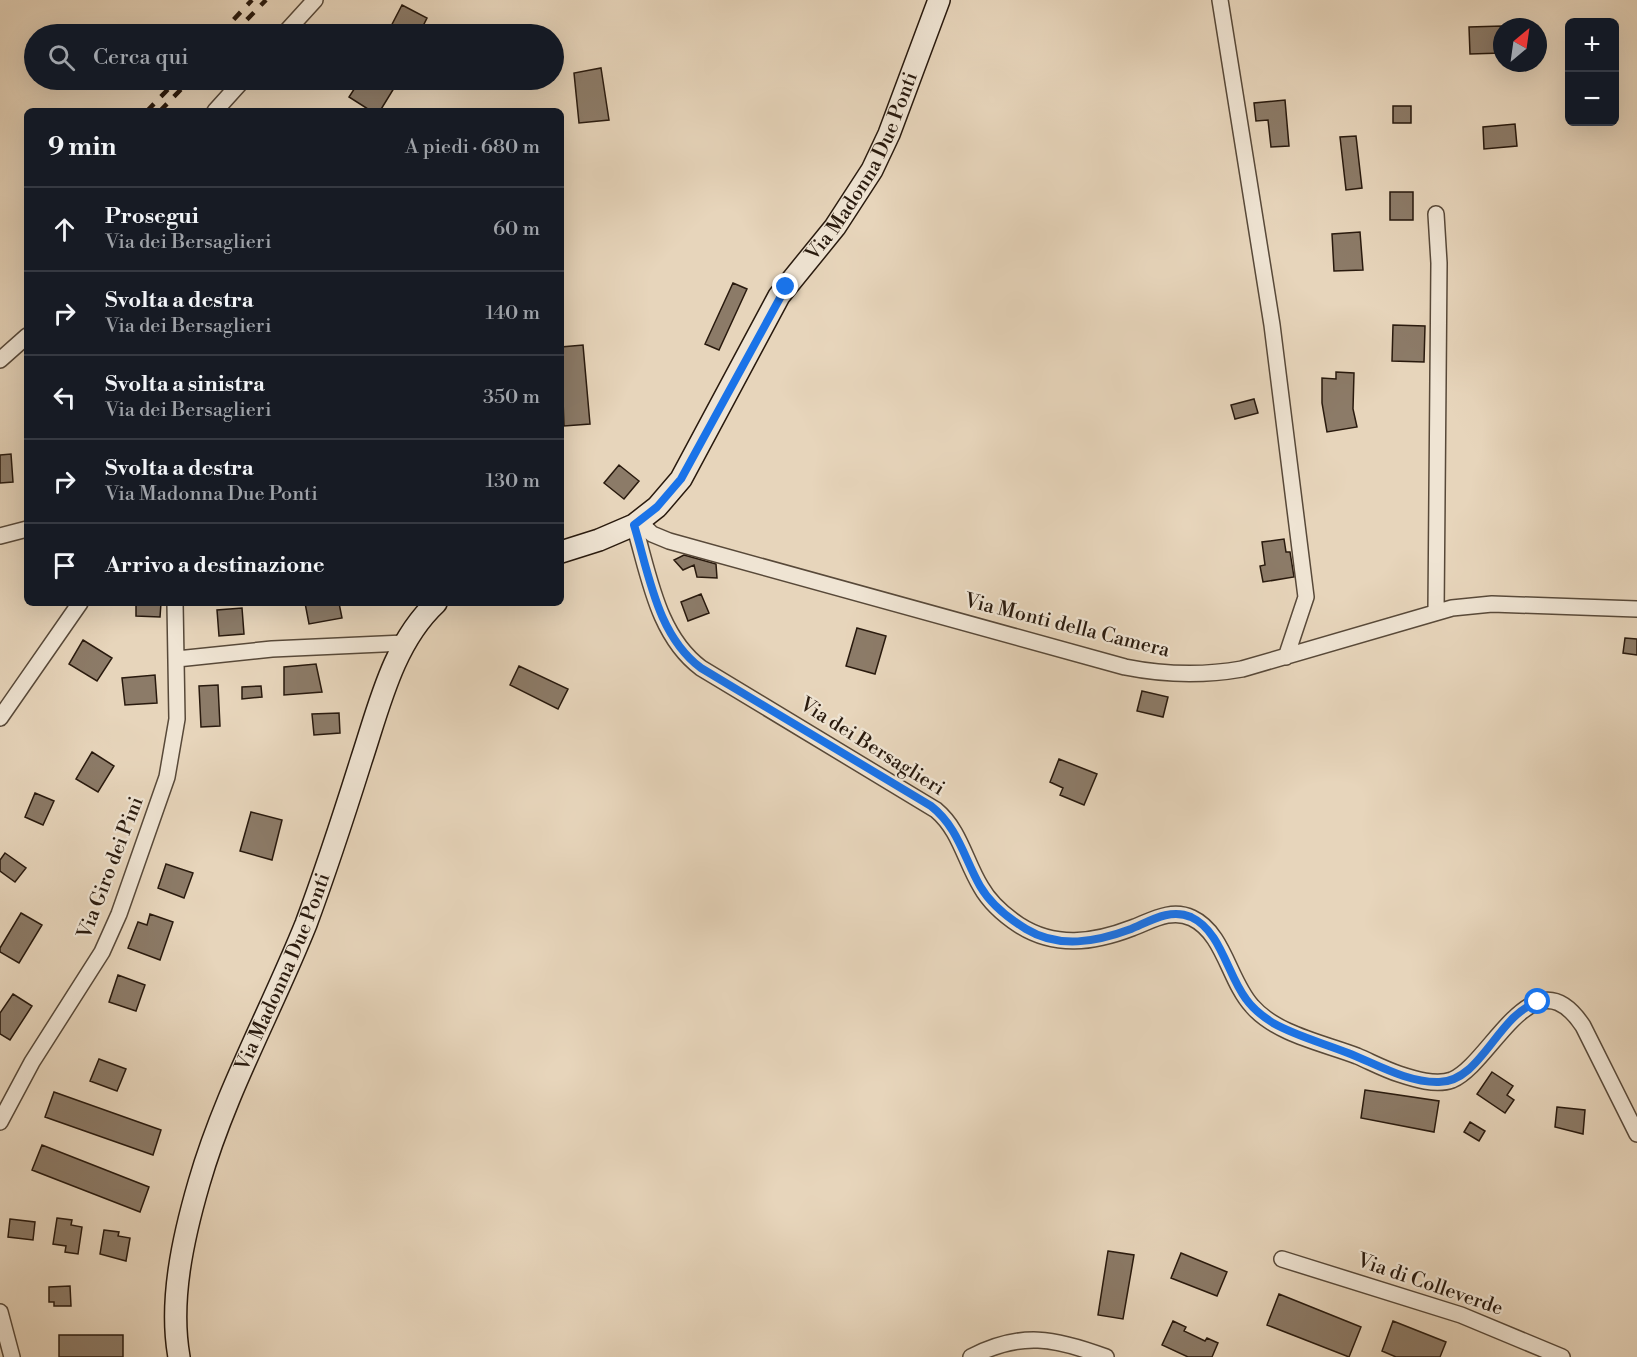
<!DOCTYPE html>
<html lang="it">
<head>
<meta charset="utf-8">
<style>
  body { margin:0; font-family:"Libre Bodoni",serif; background:#20242c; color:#f1f3f6 }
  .controls { position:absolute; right:18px; top:18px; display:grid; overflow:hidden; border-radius:9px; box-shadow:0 6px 24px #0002 }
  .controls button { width:54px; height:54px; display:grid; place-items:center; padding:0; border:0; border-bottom:2px solid #363941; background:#171b24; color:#f1f3f6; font:30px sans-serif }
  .compass { position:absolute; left:1493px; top:18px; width:54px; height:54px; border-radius:50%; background:#171b24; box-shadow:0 6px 24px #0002; rotate:29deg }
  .stop { position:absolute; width:18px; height:18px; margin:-14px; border:4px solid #1a73e8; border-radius:50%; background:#fff }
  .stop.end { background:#1a73e8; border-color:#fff; box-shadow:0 2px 6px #0008 }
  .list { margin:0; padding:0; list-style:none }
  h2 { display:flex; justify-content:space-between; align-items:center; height:78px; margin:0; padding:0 24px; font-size:26px }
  h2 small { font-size:20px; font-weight:400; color:#9ea1a6 }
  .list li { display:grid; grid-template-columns:39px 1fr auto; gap:18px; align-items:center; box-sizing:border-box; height:84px; padding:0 24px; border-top:2px solid #363941 }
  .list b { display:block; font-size:22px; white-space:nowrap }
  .list p { margin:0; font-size:20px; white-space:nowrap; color:#9ea1a6 }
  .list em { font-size:20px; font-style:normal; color:#9ea1a6 }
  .icon { flex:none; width:33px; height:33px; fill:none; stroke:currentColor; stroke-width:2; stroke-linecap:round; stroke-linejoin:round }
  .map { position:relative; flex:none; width:1637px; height:1357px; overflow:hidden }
  .search { position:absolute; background:#171b24; box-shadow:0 6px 24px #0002; left:24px; top:24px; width:540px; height:66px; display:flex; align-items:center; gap:15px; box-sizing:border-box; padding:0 21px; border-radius:33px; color:#9ea1a6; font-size:22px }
  .panel { position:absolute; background:#171b24; box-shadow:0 6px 24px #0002; left:24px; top:108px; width:540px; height:498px; border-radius:9px }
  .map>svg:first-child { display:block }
  .building { fill:#8c7b68; stroke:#291a0e; stroke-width:1.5 }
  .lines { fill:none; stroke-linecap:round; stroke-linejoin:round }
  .street-casing { stroke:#584939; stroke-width:18 }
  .secondary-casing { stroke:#291a0e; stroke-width:24 }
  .street { stroke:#efe4d3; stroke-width:15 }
  .secondary { stroke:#efe4d3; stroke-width:21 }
  .rail { stroke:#291a0e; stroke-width:4.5; stroke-dasharray:10 10; stroke-linecap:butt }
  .route { stroke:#1a73e8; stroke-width:8 }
  .labels { text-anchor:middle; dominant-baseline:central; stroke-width:4.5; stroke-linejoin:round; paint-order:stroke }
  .street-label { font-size:20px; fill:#291a0e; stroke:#efe4d3 }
</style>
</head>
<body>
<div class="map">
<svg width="1637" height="1357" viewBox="0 0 1637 1357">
  <rect width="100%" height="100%" fill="#e7d5bb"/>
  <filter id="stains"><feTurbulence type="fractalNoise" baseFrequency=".00333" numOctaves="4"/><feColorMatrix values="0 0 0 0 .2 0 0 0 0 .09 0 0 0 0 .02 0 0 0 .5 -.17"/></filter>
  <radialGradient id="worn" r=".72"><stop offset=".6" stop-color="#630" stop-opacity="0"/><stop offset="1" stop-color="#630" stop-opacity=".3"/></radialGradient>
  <path class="building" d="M402,5L427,18L419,34H387Z
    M1502,26V53L1470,54L1469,27Z
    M601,68L609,120L579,123L574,73Z
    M360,80H399L380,111H371L349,97Z
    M1285,100L1289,146L1271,147L1268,120L1256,121L1254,103Z
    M1393,106H1411V123H1393Z
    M1515,124L1517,146L1484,149L1483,127Z
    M1356,136L1362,188L1346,190L1340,137Z
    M1390,192H1413V220H1390Z
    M1360,232L1363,270L1334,271L1332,234Z
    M733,283L747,289L719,350L705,344Z
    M1393,325L1425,326L1424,362L1392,361Z
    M583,345L590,424L564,426L561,347Z
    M1336,372L1354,373L1353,409L1357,427L1327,432L1322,403V378L1336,379Z
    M1254,399L1258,413L1235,419L1231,405Z
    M11,454L13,482L0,483V455Z
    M619,465L639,481L624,499L604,483Z
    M1284,539L1286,552H1290L1294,577L1263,582L1260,566L1265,565L1262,542Z
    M684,555L716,564L717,578L697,577L694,565L683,570L674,560Z
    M701,594L709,613L688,621L681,602Z
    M136,603H161L160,617L136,616Z
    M305,603H339L342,618L309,624Z
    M242,608L244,634L219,636L217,610Z
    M857,628L886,636L875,674L846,666Z
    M1625,638L1637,639V655L1623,653Z
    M83,640L112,658L97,681L69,664Z
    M316,664L322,692L284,695V667Z
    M519,666L568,689L558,709L510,685Z
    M155,675L157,703L125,705L122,678Z
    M218,685L220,726L201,727L199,686Z
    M261,686L262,697L242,699V687Z
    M1142,691L1168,697L1163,717L1137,711Z
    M339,713L340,733L314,735L312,714Z
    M92,752L114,766L98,792L76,779Z
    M1059,759L1097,774L1084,805L1060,795L1063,788L1050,782Z
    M35,793L54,801L43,825L25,817Z
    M251,812L282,820L272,860L240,851Z
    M5,853L26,868L15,882L0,871V860Z
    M166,864L193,873L184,898L158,888Z
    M21,913L42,925L19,963L0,952V948Z
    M150,914L173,922L160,960L128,948L138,922L147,925Z
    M118,975L145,985L136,1011L109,1002Z
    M13,994L32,1006L10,1040L0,1034V1013Z
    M99,1059L126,1069L117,1091L90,1081Z
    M1492,1072L1513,1086L1507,1095L1514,1100L1505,1113L1477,1094Z
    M1365,1090L1439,1101L1434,1132L1361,1118Z
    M54,1092L161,1130L153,1155L45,1117Z
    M1557,1107L1585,1110L1583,1134L1555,1127Z
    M1470,1122L1485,1131L1479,1141L1464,1132Z
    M42,1145L149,1187L140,1212L32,1170Z
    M57,1218L72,1220L71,1225L82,1227L78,1254L65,1252L66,1246L53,1244Z
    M10,1219L35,1222L33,1240L8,1237Z
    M104,1230L119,1232L118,1236L130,1238L126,1261L100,1254Z
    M1108,1251L1134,1255L1123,1319L1098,1315Z
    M1181,1253L1227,1272L1217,1296L1171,1278Z
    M70,1286L71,1306H54V1302H49V1287Z
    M1279,1294L1361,1327L1349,1357L1267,1325Z
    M1173,1321L1186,1327L1184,1331L1205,1341L1207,1338L1218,1343L1212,1357H1188L1162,1345Z
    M1393,1321L1446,1342L1440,1357H1396L1382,1351Z
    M59,1335H123V1357H59Z"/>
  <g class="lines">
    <g class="street-casing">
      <path id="street" d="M1220,0L1272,325L1306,597L1286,657
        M284,34L315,0
        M215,111L243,80
        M0,360L27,336
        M639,521L652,534L669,541L1125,667C1165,675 1202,676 1242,669L1452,608L1492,604L1637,609
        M634,525C649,574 657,635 701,668L936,810C960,830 965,861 981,887C990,903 1004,915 1019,925C1055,948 1093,943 1132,928C1151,921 1171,908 1192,918C1224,933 1229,981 1252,1006C1276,1034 1323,1043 1357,1056C1371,1062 1384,1069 1399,1074C1414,1079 1436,1086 1452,1080C1492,1063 1533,951 1583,1026L1637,1134
        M0,536L27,529
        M1436,611L1439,263L1436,214
        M177,659L272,649L404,643
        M0,718L80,603
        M0,1122L32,1062L102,952L119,914L167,777L177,719L175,603
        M1282,1259L1461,1315L1562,1357
        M0,1312L12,1357
        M971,1357C1021,1331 1055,1338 1106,1357"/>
    </g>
    <g class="secondary-casing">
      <g id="secondary">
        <path id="s1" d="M561,552L599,540L634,525L657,507L681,479L779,296L835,227L872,170L889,134L939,0"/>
        <path id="s2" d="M179,1357C169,1301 183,1238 199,1183C225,1093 271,1011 306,924C326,870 344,815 361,761C379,707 393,643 436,603"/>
      </g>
    </g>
    <use href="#street" class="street"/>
    <use href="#secondary" class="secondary"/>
    <path class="rail" d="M220,34L252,0
      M233,34L266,0
      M147,111L177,80
      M160,111L190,80"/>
  </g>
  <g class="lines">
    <path class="route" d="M786,287L681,479L657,507L634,525C649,574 657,635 701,668L931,806C958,827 964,858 980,886C991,905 1008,918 1026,929C1059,949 1096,942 1131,929C1150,921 1170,908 1191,917C1221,931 1227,974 1246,999C1253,1009 1262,1016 1273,1023C1296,1036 1323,1043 1348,1053C1376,1064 1408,1083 1439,1082C1481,1082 1498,1014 1538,1002"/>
  </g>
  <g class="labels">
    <g class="street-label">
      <text stroke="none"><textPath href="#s1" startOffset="507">Via Madonna Due Ponti</textPath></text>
      <text transform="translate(1067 626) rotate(14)">Via Monti della Camera</text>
      <text transform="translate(872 747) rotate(32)">Via dei Bersaglieri</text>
      <text transform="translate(111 868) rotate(-69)">Via Giro dei Pini</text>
      <text stroke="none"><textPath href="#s2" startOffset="404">Via Madonna Due Ponti</textPath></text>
      <text transform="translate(1430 1285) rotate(19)">Via di Colleverde</text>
    </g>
  </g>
  <rect width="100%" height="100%" filter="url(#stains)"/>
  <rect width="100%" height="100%" fill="url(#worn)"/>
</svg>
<div class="controls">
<button>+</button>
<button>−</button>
</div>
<svg class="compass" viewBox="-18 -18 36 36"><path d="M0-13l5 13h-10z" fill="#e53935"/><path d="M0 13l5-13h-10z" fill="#9ea1a6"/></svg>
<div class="stop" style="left:1538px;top:1002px"></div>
<div class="stop end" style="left:786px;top:287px"></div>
<div class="search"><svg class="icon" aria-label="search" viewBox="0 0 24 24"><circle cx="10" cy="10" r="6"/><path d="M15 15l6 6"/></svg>Cerca qui</div>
<section class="panel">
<h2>9 min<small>A piedi · 680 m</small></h2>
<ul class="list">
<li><svg class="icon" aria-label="ahead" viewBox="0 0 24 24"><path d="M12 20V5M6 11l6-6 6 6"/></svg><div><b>Prosegui</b><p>Via dei Bersaglieri</p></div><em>60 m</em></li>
<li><svg class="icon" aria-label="right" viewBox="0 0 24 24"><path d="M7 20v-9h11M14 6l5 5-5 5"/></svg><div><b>Svolta a destra</b><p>Via dei Bersaglieri</p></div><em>140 m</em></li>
<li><svg class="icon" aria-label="left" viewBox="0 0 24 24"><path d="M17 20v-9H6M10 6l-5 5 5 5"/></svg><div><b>Svolta a sinistra</b><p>Via dei Bersaglieri</p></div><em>350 m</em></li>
<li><svg class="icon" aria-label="right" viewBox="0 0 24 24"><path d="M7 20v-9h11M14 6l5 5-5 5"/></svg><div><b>Svolta a destra</b><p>Via Madonna Due Ponti</p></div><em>130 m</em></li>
<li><svg class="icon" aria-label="arrive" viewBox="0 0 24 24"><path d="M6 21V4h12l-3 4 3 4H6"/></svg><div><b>Arrivo a destinazione</b></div></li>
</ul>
</section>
</div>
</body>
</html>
